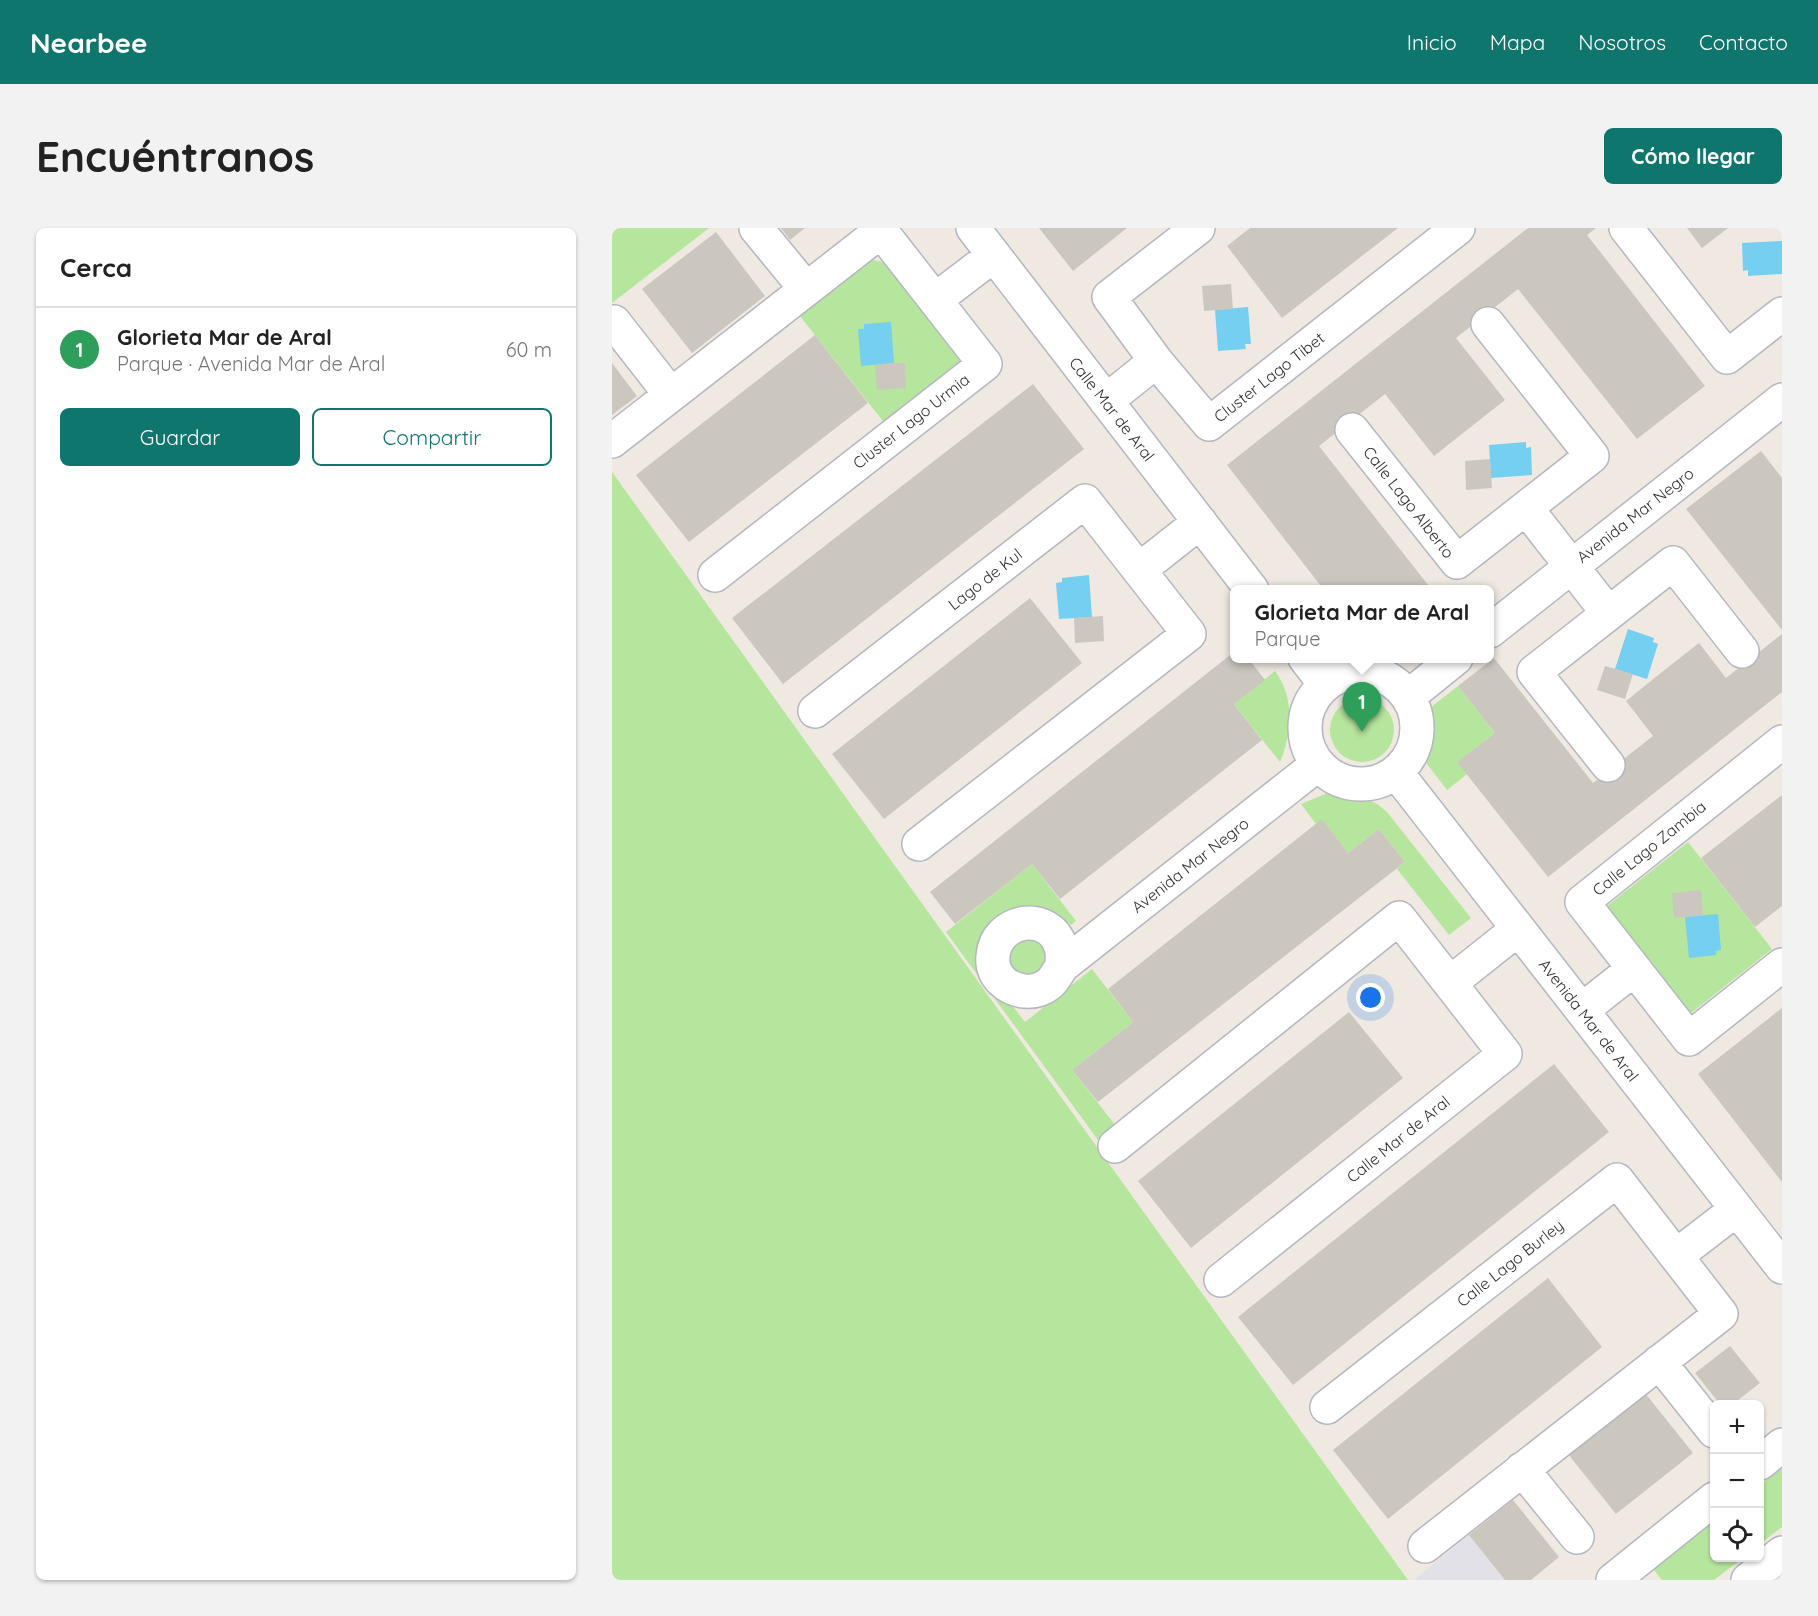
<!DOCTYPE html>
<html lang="es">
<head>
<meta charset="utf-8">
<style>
  body { margin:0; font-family:Quicksand,sans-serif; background:#f2f2f2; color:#222 }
  .controls { position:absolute; right:18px; bottom:18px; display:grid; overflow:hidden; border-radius:9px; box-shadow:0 2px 4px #0004 }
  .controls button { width:54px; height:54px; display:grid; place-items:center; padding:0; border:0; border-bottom:2px solid #e0e0e0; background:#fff; color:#222; font:30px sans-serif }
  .you { position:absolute; left:759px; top:770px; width:21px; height:21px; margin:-15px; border:4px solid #fff; border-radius:50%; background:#1a73e8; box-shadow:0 0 0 9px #1a73e833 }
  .badge { display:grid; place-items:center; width:39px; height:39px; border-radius:50%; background:#0f766e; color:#fff; font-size:20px; font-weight:700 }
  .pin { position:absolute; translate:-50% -50px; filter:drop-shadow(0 2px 3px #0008) }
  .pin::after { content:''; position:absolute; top:32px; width:21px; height:18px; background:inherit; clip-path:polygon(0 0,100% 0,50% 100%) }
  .popup { position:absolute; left:618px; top:357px; width:264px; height:78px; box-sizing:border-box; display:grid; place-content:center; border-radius:9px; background:#fff; filter:drop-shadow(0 2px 4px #0005); font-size:20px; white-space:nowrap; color:#767676 }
  .popup b { font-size:22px; color:#222 }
  .popup::after { content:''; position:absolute; left:50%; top:100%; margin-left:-12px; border:12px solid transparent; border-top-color:#fff }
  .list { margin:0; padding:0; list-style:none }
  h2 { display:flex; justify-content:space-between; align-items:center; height:78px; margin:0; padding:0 24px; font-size:26px }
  h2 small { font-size:20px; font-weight:400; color:#767676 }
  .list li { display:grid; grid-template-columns:39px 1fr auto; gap:18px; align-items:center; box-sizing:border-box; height:84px; padding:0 24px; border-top:2px solid #e0e0e0 }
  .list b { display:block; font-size:22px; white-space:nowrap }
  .list p { margin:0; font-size:20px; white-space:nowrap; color:#767676 }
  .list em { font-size:20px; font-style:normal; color:#767676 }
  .actions { display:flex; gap:12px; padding:18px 24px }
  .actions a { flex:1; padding:14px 0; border:2px solid #0f766e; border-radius:9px; text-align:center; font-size:21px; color:#0f766e }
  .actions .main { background:#0f766e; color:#fff }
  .icon { flex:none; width:33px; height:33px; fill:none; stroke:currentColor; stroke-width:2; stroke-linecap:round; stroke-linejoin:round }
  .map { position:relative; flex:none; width:1170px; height:1352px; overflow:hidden; border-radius:9px }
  header { display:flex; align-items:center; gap:36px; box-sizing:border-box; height:84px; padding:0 30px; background:#0f766e; color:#fff }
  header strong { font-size:28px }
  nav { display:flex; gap:33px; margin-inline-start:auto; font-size:21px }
  .intro { display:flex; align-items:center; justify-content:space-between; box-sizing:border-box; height:144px; padding:0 36px }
  h1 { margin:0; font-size:42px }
  .button { padding:15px 27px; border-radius:9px; background:#0f766e; color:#fff; font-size:21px; font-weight:700 }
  main { display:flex; gap:36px; padding:0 36px }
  aside { flex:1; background:#fff; border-radius:9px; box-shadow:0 2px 4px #0004 }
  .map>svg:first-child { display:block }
  .industrial { fill:#e3e1e8 }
  .green { fill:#b6e59e }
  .water { fill:#75cff0 }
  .building { fill:#cbc7bf }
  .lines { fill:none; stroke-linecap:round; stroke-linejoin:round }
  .minor-casing { stroke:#b4b7c1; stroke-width:36 }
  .minor { stroke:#fff; stroke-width:33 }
  .labels { text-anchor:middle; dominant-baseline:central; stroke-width:4.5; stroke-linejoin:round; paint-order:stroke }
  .street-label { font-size:16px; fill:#2e2e2e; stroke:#fff }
</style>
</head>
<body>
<header>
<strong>Nearbee</strong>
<nav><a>Inicio</a><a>Mapa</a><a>Nosotros</a><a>Contacto</a></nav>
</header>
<div class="intro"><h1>Encuéntranos</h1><a class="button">Cómo llegar</a></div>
<main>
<aside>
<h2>Cerca<small></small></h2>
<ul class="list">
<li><span class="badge" style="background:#2e9e5b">1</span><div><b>Glorieta Mar de Aral</b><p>Parque · Avenida Mar de Aral</p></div><em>60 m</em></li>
</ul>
<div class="actions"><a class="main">Guardar</a><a>Compartir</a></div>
</aside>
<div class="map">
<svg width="1170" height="1352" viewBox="0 0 1170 1352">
  <rect width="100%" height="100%" fill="#efe9e1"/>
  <path class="industrial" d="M857,1307L893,1352H804L803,1351Z"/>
  <path class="green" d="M0,0H97L0,75Z
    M258,32L268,33L276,38L347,132V136L274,197L188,88Z
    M0,244L796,1352H0Z
    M663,443C683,470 680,505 668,534L622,476Z
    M846,458L883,505L846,534L855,546L835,562L812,532L818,480Z
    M718 502a32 32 0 1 1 64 0a32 32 0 1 1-64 0Z
    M730,559L765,576L775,584L859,690L837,707L785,641L793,634L767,601L736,625L710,592L704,596L689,576Z
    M1076,614L1160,721L1079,785L995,678Z
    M420,636L464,693L459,697C439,677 416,670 390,686C386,689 379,694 377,699C372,710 371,725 368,736L413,794L480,741L521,794L460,842L504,898L486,912L334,704Z
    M418,709L432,717C440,752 403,754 397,733C396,728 397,723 398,718Z
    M1170,1240V1299L1148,1316V1257Z
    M1102,1292V1330H1131L1102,1352H1050L1041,1341Z"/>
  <path class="water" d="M1170,13V46L1136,48V42L1131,43L1130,15Z
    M636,79L639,116H633L634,121L606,123L603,82Z
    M279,94L282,135L249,138L246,101H252V96Z
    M914,214V220L919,219L920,247L879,250L877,217Z
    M477,347L480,389L447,391L444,355L450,354V350Z
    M1016,401L1042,410L1041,414L1046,416L1035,451L1003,441Z
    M1106,686L1109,722L1104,723V727L1077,730L1073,689Z"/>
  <path class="building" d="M169,0H193L178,12Z
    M427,0H515L461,43Z
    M638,0H786L670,90L615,18Z
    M916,0H984L975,7L1093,158L1025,211L906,61L844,110L893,172L822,228L773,166L707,218L820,362H712L615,237Z
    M1075,0H1116L1090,20Z
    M104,4L153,68L80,125L30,61Z
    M619,56L621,81L592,83L590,58Z
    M203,107L256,175L77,314L24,247Z
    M0,135L25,168L0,187Z
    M282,135H293L294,160L265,162L263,137Z
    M421,156L472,221L171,456L120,390Z
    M1149,223L1170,250V402L1074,281Z
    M878,231L880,260L854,262L853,233Z
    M418,370L470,435L272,591L220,526Z
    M491,388L492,413L463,415L462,390Z
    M1170,406V464L936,649L845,534L883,505L846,458L882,430L981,555L1041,508L1014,473L1050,444L1087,415L1114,450Z
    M622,424V430H636L653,452L622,476L650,512L448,671L420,636L343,696L318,664Z
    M993,438L1021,446L1013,471L985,462Z
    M1170,567V678L1143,699L1089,630Z
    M710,591L736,625L767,601L793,634L486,874L460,842L521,794L496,761Z
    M1089,662L1091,687L1062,690L1060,665Z
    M1170,780V954L1086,846Z
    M737,784L791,850L579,1020L526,953Z
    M942,836L997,904L681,1157L626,1089Z
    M936,1050L990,1119L776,1291L721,1222Z
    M1118,1118L1148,1155L1121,1176H1108L1083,1145Z
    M1033,1165L1081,1225L1004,1286L956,1226Z
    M901,1272L947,1329L919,1352H893L857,1307Z"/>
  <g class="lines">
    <g class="minor-casing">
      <path id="minor" d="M144,0L194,61
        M361,0L640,362
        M586,0L497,69L544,133L597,196L846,0
        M1014,0L1115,129L1170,86
        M323,72L382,27
        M2,94L59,167
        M494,173L544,133
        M740,202L845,334L980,228L876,96
        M0,213L269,3L373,136L103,347
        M914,280L996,385
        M527,342L588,294
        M878,403L1170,172
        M693,430L713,456
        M693 500a56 56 0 1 1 112 0a56 56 0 1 1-112 0Z
        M797,468L844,430
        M203,483L473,273L577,406L307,616
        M1170,514L970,674L1077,811L1170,737
        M996,537L922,444L1061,335L1130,423
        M784,544L1170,1039
        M450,738C450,732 451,725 449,719C438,682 384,690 381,728C380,737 383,746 390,753C403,765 423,767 437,756C443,751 446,744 450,738L706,536
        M838,755L906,701
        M970,782L1022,741
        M503,918L787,690L893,826L609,1052
        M1064,1028L1125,981
        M1047,1134L1102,1203
        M715,1179L1005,952L1109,1086L813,1318
        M1148,1235L1170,1217
        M910,1241L965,1309
        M1001,1352L1102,1271
        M1136,1352L1170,1325"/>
    </g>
    <use href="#minor" class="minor"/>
  </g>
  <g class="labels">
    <g class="street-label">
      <text transform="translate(657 149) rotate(-38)">Cluster Lago Tibet</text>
      <text transform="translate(500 181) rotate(52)">Calle Mar de Aral</text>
      <text transform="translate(299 193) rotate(-38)">Cluster Lago Urmia</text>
      <text transform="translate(797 274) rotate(52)">Calle Lago Alberto</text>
      <text transform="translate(1023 287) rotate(-38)">Avenida Mar Negro</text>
      <text transform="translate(373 351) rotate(-38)">Lago de Kul</text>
      <text transform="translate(1037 620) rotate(-39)">Calle Lago Zambia</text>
      <text transform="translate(578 637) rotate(-38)">Avenida Mar Negro</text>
      <text transform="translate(977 792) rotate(52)">Avenida Mar de Aral</text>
      <text transform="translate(786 911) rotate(-39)">Calle Mar de Aral</text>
      <text transform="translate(898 1035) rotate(-38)">Calle Lago Burley</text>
    </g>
  </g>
</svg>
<div class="controls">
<button>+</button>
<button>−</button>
<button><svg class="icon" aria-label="locate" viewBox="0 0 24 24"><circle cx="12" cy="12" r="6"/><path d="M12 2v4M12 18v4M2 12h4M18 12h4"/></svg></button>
</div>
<div class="you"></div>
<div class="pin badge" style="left:750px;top:504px;background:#2e9e5b">1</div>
<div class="popup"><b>Glorieta Mar de Aral</b>Parque</div>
</div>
</main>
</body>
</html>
